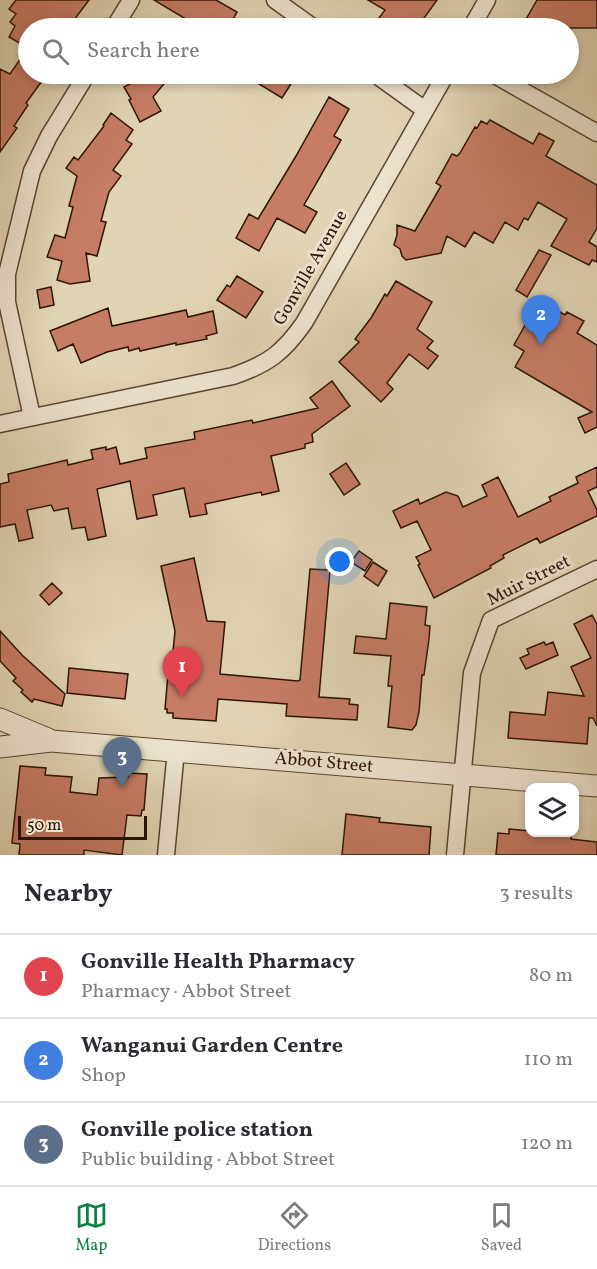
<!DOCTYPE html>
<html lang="en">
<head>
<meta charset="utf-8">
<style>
  body { margin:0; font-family:Vollkorn,serif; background:#f7f7f7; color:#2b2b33 }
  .controls { position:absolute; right:18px; bottom:18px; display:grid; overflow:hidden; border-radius:12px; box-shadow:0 3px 9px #0003 }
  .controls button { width:54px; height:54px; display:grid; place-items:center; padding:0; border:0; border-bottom:2px solid #e1e1e2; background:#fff; color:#2b2b33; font:30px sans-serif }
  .scale { position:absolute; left:18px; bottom:15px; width:129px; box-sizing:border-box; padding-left:6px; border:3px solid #2b1505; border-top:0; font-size:16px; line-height:21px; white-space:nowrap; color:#2b1505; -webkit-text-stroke:4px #ece3ce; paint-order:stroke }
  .you { position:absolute; left:340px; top:562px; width:21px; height:21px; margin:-15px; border:4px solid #fff; border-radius:50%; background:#1a73e8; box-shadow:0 0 0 9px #1a73e833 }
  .badge { display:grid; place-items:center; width:39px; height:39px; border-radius:50%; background:#0b8043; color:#fff; font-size:20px; font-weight:700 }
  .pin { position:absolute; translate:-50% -50px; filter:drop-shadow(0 2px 3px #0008) }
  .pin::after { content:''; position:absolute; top:32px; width:21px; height:18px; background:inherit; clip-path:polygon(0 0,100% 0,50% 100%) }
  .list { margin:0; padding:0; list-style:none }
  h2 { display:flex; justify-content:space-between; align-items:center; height:78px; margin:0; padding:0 24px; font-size:26px }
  h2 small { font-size:20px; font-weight:400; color:#7c7c81 }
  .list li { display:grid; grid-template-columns:39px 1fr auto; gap:18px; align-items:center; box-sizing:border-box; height:84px; padding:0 24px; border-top:2px solid #e1e1e2 }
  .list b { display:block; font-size:22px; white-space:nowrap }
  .list p { margin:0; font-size:20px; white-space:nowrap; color:#7c7c81 }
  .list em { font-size:20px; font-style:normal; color:#7c7c81 }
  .icon { flex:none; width:33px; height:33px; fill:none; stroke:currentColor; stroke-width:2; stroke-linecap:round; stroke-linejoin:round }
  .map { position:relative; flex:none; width:597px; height:855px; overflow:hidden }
  .search { position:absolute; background:#fff; box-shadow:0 3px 9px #0003; left:18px; right:18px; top:18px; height:66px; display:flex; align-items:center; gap:15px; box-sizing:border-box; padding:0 21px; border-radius:33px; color:#7c7c81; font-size:22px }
  .sheet { height:330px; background:#fff }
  nav { display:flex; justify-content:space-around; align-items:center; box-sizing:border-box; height:84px; border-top:2px solid #e1e1e2; background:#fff; font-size:16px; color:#7c7c81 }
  nav a { display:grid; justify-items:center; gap:3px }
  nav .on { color:#0b8043 }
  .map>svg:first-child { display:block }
  .building { fill:#c77c66; stroke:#2b1505; stroke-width:1.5 }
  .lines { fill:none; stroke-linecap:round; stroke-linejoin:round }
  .minor-casing { stroke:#584531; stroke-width:19 }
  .tertiary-casing { stroke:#584531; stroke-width:23 }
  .minor { stroke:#ece3ce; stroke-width:16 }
  .tertiary { stroke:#ece3ce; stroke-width:21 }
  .labels { text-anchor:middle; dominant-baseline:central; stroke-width:6; stroke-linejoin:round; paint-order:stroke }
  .street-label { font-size:18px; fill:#2b1505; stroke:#ece3ce }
</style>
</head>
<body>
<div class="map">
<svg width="597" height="855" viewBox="0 0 597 855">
  <rect width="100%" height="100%" fill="#e1d4b4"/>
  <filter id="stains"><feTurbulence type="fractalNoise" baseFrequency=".00333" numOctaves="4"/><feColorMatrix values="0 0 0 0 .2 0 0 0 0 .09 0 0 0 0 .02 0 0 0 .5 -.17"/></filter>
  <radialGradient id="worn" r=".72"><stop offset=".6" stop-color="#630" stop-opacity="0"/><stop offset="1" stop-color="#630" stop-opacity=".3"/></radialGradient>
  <path class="building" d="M16,0H89L68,28H28V74H47L26,103L28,105L14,126L17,128L0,152V69L10,74L28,48L9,37L15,26L10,22L16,14L9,9Z
    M154,0H216L237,12L228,28H187L191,22Z
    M368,0H437L417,28H385L376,22L385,10Z
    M537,0H597V28H521Z
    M148,74H172L153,97L161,111L140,122L129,100L131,99L124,87Z
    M243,74H285L294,79L282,98Z
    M329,97L349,109L334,136L341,140L304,205L317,212L305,233L277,218L259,251L236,238L249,214L258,219L296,156Z
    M111,113L133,130L126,140L132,144L113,170L121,176L109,192L101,221L106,222L97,256L86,253L90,281L70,284L57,280L62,261L47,257L55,235L65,238L73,207L69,206L77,176L66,168L74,157L78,160L104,126L103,125Z
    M490,120L533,144L539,133L554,141L546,156L597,185V228L589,242L597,247V262L592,260L589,265L551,246L567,219L538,202L528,220L524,218L518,230L505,222L493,243L474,232L465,247L447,236L441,253L406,260L402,256L400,249L394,245L397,235V225L415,231L441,186L436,183L452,154L457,156L460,153L475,127L477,128L481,121L487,124Z
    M539,250L551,255L527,297L516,290Z
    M237,276L263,292L246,318L217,300L227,285L230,287Z
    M396,281L432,302L417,329L433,341L427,348L438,356L428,369L409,354L387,383L393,389L381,402L339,362L359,342L355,339L371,318L385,294L387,296Z
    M51,287L54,305L40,308L37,290Z
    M539,300L565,315L567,312L584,321L577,333L597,345V427L585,433L578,418L592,412L515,367L524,351L514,345Z
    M108,308L112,326L186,310L188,317L213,311L217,333L206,336L207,339L176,345V343L140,351L139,348L129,351L128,347L107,352L81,363L73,344L58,351L50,331Z
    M332,381L350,406L312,434L313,442L305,444V448L271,456L279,491L262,495L261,492L205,504L207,514L190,517L184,488L153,495L157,515L137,519L130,481L97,489L106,536L88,540L85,527L72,529L68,508L54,511L51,505L27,510L33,538L19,541L15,524L0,527V484L9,482L8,474L67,460L68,465L93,459L91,450L106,447V450L116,447L120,464L147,458L145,448L195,439L194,432L252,420L253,423L318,408L310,398Z
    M346,463L360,484L344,495L330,474Z
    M597,467V487L588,491L597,510V516L540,543L537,538L503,555L504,558L490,566L491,568L434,598L418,565L420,564L416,557L431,550L417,521L401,528L393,511L418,499L420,504L446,492L458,496L463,507L487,496L482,485L498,477L518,517L551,501L549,497L578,483L576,477Z
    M359,551L372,560L365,571L351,562Z
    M194,558L207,621L225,622L220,674L298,681L300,680L310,569L330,570L319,697L350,699L349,704L358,705L357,720L286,716L287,704L218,699L216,721L173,718V713H167V709H165L169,662H172L175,631L161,566Z
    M373,562L387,571L378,586L364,576Z
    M52,583L62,593L49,605L40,595Z
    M390,603L427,607L425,625L430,626L429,639L424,675H422L419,712L416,725L412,730L388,727L392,686H388L391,656L354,653L356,636L386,639Z
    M592,615L597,624V726L593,718H589L587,744L508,738L510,712L545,715L548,692L584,696L571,667L591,658L574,624Z
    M0,631L22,655L65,694L62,706L34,699L32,702L21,692L23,690L13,681L16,678L0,661Z
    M544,642L546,645L553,642L558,655L526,669L520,658L529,654L527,649Z
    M69,668L128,674L125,699L67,693Z
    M20,766L46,768L45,775L72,777L70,792L97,795L99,778L128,777V773L147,774L144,810H142L141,816L127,815L122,855L84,850V855H19L20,844L12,843Z
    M346,814L380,818L379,822L431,827L429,855H342Z
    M509,829L530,831V832H572L571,839L597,842V855H496L498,833L509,834Z"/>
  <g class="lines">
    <g class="minor-casing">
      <path id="minor" d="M275,0L314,28
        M114,28L131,0
        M471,28L487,0
        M375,74L425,110
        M493,74L597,133
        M32,417L7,302V274L32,171L49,136L87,74
        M0,424L233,376C268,364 283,353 304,323L446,74
        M166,855L176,750
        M455,855L472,673L491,620L597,569"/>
    </g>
    <g class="tertiary-casing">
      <path id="tertiary" d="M0,719L48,739
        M0,747L51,741L597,786"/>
    </g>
    <use href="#minor" class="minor"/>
    <use href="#tertiary" class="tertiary"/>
  </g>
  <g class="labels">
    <g class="street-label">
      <text transform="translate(311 268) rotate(-60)">Gonville Avenue</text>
      <text transform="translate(529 581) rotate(-27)">Muir Street</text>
      <text transform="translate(324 763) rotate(5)">Abbot Street</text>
    </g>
  </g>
  <rect width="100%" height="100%" filter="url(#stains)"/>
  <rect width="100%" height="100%" fill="url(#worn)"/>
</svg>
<div class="controls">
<button><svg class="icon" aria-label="layers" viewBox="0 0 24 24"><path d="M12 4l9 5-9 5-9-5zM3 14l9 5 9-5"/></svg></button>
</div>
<div class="scale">50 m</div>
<div class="you"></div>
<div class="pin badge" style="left:182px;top:697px;background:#e0444e">1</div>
<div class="pin badge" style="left:541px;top:345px;background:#3f7fe0">2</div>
<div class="pin badge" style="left:122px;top:787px;background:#5c6f8a">3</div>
<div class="search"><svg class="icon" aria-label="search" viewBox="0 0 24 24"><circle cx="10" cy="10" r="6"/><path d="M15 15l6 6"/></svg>Search here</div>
</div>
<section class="sheet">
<h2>Nearby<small>3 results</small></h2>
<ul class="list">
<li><span class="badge" style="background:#e0444e">1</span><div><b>Gonville Health Pharmacy</b><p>Pharmacy · Abbot Street</p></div><em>80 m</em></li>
<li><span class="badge" style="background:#3f7fe0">2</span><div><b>Wanganui Garden Centre</b><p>Shop</p></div><em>110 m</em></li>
<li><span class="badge" style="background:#5c6f8a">3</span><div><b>Gonville police station</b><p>Public building · Abbot Street</p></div><em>120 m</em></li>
</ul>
</section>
<nav>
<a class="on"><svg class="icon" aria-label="map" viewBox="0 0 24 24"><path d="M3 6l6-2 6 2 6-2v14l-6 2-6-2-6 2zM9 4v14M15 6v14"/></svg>Map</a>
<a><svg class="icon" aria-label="directions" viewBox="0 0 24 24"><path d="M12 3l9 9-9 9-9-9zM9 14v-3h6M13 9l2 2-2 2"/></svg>Directions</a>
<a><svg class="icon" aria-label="saved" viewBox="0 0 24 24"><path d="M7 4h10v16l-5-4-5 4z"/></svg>Saved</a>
</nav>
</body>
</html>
